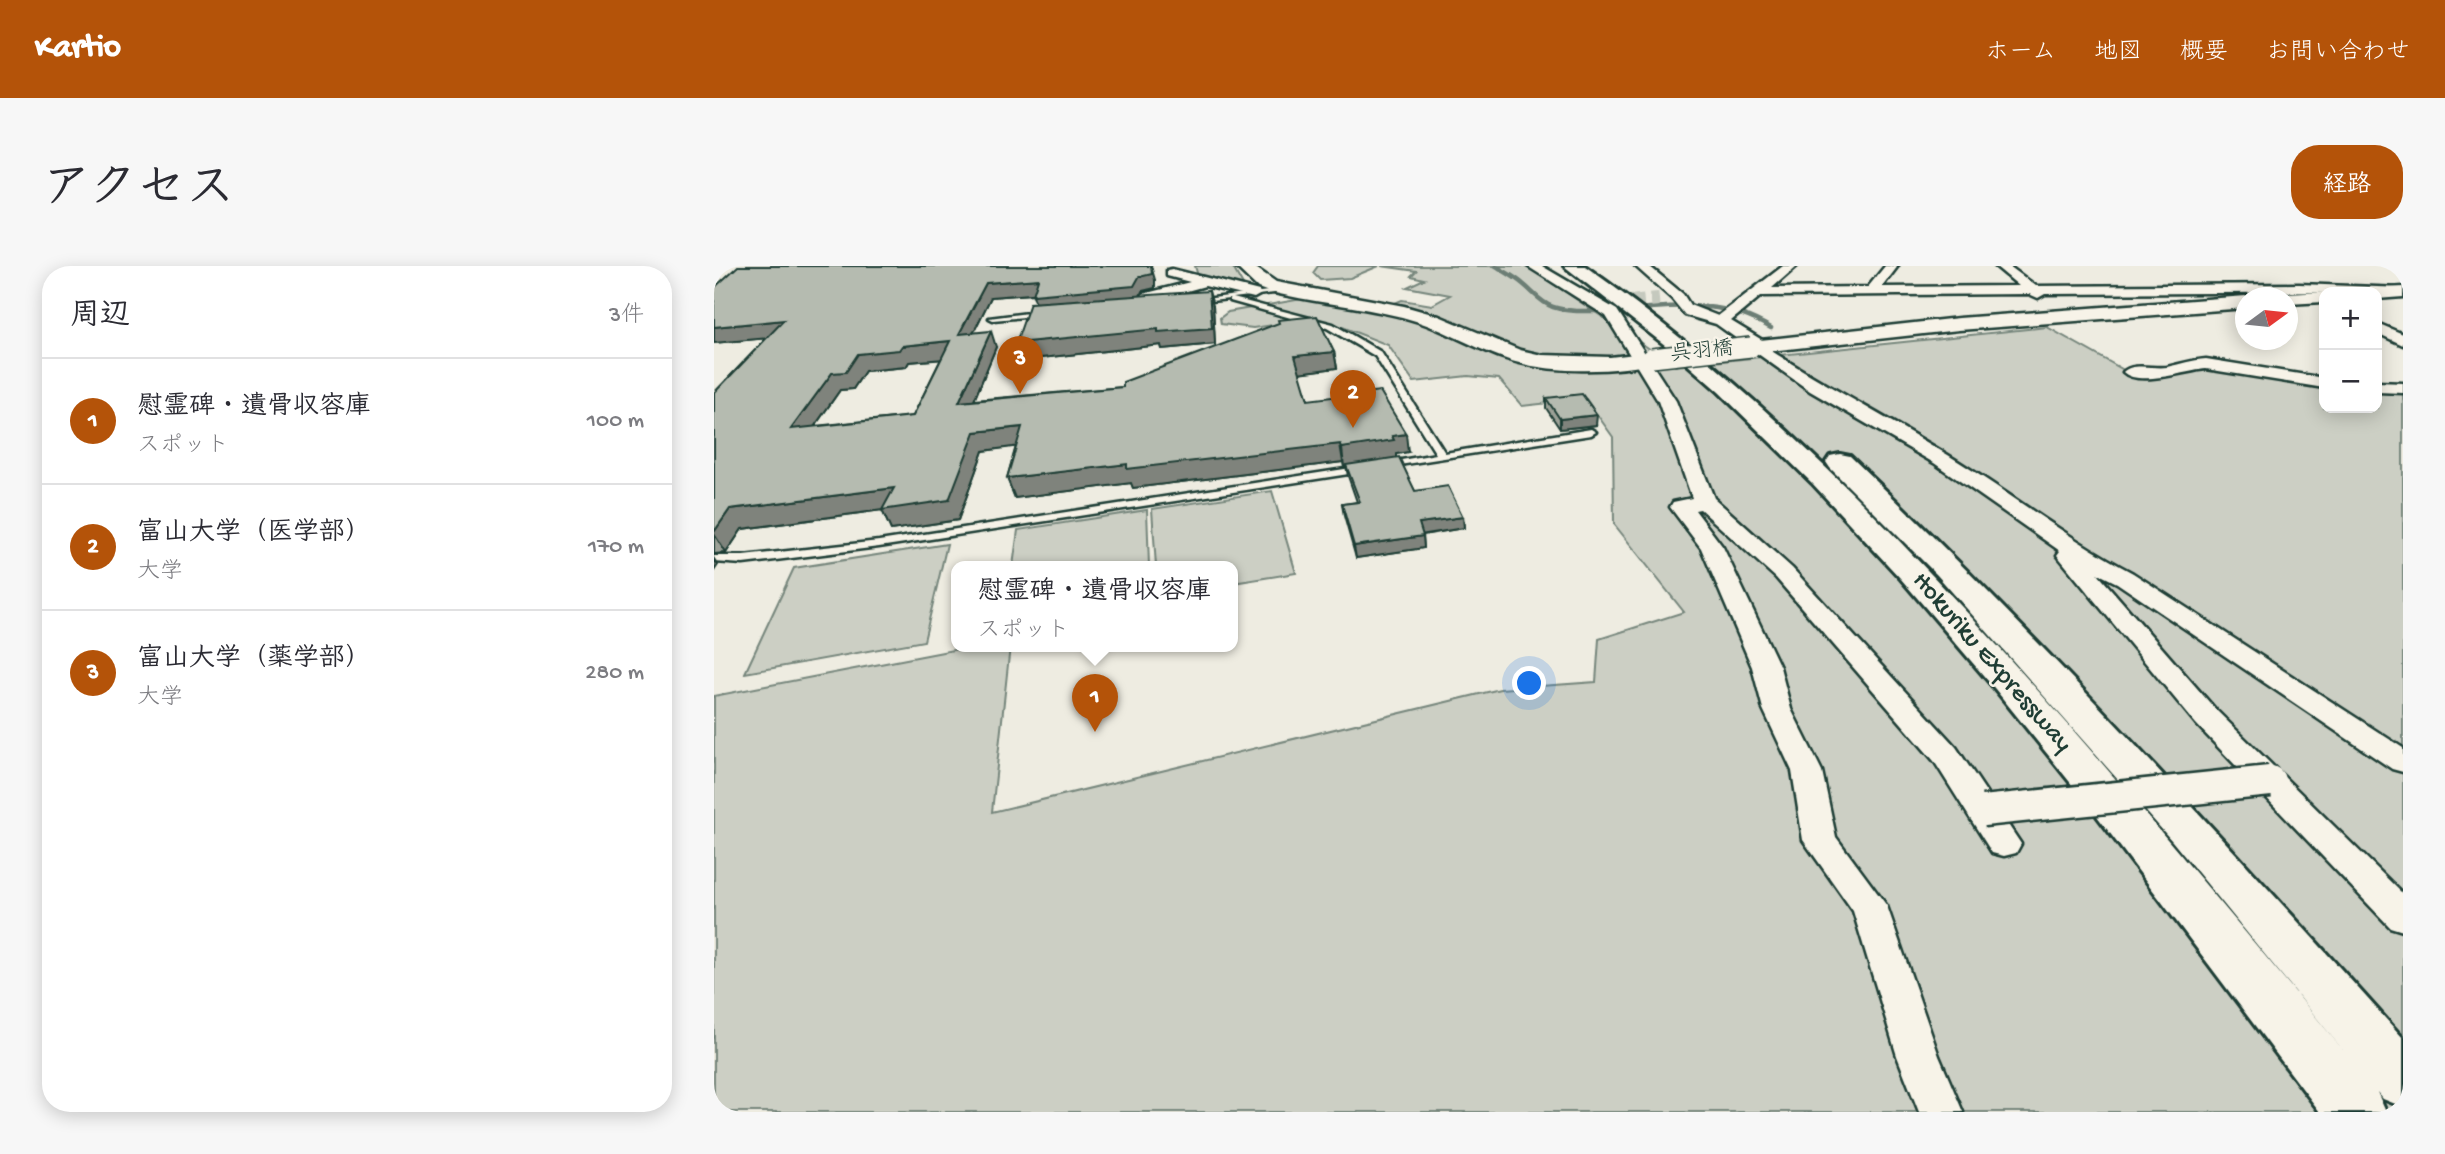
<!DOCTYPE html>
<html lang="ja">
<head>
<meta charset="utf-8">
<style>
  body { margin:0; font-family:"Gochi Hand","Klee One",sans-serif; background:#f7f7f7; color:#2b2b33 }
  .controls { position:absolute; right:21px; top:21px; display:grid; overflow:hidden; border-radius:14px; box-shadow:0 4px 18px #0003 }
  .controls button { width:63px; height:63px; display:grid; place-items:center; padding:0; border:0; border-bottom:2px solid #e1e1e2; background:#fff; color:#2b2b33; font:35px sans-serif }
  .compass { position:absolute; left:1521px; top:21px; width:63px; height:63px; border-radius:50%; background:#fff; box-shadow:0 4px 18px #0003; rotate:75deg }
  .you { position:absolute; left:816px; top:418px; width:24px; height:24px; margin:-18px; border:5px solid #fff; border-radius:50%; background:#1a73e8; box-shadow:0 0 0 10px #1a73e833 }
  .badge { display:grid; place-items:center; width:46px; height:46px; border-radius:50%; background:#b45309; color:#fff; font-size:23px; font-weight:700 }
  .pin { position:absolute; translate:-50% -58px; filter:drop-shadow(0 2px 4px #0008) }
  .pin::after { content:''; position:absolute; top:37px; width:24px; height:21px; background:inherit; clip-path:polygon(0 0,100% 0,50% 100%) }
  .popup { position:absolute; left:237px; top:295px; width:287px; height:91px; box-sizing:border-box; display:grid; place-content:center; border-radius:14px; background:#fff; filter:drop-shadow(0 2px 5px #0005); font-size:23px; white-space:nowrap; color:#7c7c81 }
  .popup b { font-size:26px; color:#2b2b33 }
  .popup::after { content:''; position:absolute; left:50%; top:100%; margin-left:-14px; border:14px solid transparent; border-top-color:#fff }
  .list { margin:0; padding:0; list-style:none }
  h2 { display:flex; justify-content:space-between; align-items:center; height:91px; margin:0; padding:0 28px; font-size:30px }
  h2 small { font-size:23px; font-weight:400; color:#7c7c81 }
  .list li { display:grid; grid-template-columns:46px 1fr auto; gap:21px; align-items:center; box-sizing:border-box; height:126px; padding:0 28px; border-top:2px solid #e1e1e2 }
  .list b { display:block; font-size:26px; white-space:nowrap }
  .list p { margin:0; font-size:23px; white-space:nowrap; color:#7c7c81 }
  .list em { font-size:23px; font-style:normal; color:#7c7c81 }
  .map { position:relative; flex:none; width:1689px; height:846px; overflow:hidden; border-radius:28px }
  header { display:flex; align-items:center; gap:42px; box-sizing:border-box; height:98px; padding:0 35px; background:#b45309; color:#fff }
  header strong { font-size:33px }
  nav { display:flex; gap:38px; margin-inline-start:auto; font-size:24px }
  .intro { display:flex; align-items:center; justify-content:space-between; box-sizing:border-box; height:168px; padding:0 42px }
  h1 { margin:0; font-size:49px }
  .button { padding:18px 32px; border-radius:28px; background:#b45309; color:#fff; font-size:24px; font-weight:700 }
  main { display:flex; gap:42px; padding:0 42px }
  aside { flex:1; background:#fff; border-radius:28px; box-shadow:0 4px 18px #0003 }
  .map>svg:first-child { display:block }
  .green { fill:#cccfc4; stroke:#76867c; stroke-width:2 }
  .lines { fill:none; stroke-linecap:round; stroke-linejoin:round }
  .stream { stroke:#6c7e74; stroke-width:4.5 }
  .minor-tunnel { stroke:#c5c9be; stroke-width:14; stroke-dasharray:14 7; stroke-linecap:butt }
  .service-casing { stroke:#1f3d34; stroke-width:5 }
  .minor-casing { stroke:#1f3d34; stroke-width:5 }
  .tertiary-casing { stroke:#1f3d34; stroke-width:5 }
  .motorway-casing { stroke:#1f3d34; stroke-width:6 }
  .service { fill:#f7f3e8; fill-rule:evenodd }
  .minor { fill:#f7f3e8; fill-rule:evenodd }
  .tertiary { fill:#f7f3e8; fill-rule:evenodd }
  .motorway { fill:#f7f3e8; fill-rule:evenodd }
  .minor-bridge-casing { stroke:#1f3d34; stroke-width:35; stroke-linecap:butt }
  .tertiary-bridge-casing { stroke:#1f3d34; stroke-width:22; stroke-linecap:butt }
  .minor-bridge { stroke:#f7f3e8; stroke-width:30 }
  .tertiary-bridge { stroke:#f7f3e8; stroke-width:19 }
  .wall { fill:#9ca197; stroke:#1f3d34; stroke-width:2; fill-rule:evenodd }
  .shaded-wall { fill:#7f837b; stroke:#1f3d34; stroke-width:2 }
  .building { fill:#b5bbb0; stroke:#1f3d34; stroke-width:2; fill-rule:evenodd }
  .labels { text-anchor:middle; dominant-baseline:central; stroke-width:5; stroke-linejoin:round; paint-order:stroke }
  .far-street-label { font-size:21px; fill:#1f3d34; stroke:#f7f3e8 }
  .street-label { font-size:26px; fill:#1f3d34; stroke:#f7f3e8 }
</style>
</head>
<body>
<header>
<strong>Kartio</strong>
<nav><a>ホーム</a><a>地図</a><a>概要</a><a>お問い合わせ</a></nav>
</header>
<div class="intro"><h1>アクセス</h1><a class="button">経路</a></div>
<main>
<aside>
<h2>周辺<small>3件</small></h2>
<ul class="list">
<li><span class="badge">1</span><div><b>慰霊碑・遺骨収容庫</b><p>スポット</p></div><em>100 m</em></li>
<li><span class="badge">2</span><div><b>富山大学（医学部）</b><p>大学</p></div><em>170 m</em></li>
<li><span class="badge">3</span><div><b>富山大学（薬学部）</b><p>大学</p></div><em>280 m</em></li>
</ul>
</aside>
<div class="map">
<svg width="1689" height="846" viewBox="0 0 1689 846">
  <rect width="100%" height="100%" fill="#eeece1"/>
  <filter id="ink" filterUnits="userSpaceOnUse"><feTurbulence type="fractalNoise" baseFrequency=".0143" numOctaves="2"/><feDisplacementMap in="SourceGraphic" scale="14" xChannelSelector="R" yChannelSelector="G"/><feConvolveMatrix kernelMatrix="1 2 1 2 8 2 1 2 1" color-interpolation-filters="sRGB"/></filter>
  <g filter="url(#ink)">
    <path class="green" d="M481,0H518L530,21L484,10Z
      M604,0H665L636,12L606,14L599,7Z
      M667,0H813L961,100L1333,61L1417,108L1487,100L1610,115V142H1663V122L1689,125V846H0V430L260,380H296L278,546L786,423L882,416L885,373L970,346L900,258L899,171L872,133L808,140L785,113L754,110L700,116L674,79L621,58L587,51L566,58L539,62L507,58L506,52L514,46L588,33L666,43L688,34L718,39L736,29L693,21L710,13L697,10L702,5Z
      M558,225L582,307L519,317V300H442L438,243Z
      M433,244L435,300H299L304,264Z
      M233,278L210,375L31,407L80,302Z"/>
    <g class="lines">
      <path class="stream" d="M782,0C791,6 801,11 809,18C819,26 827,37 839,41C854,46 872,45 888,45C951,44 998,27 1057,62"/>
      <path class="minor-tunnel" d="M895,38L945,33"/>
      <g class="service-casing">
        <path id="service" d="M2,0H9L0,6Z
          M570,23L568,26L519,32L619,58L667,86L731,187L877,163L882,166L877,169L666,202V198L670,197L722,188L661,90L613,62L516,35L515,33L479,37L475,35Z
          M330,45L333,49L279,54L275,52Z
          M650,200L655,203L654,205L165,281L29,298L0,296V290H29L165,275Z"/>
      </g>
      <g class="minor-casing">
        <path id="minor" d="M813,0H828L903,44L962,135L1000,232L1078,302L1242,481L1307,578L1302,587L1290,590L1278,587L1220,495L1062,312L986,243L981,244L1009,281L1066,401L1077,443L1108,505L1122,571L1173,640L1225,790L1249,846H1205L1183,790L1139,645L1089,574L1078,505L1049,443L1038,401L987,282L956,241L959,236L978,232L944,135L892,50Z
          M921,0H935L969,28L976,39L1004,50L1069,0H1083L1058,22L1154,21L1171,0H1184L1168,21L1305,20L1281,0H1295L1322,20L1585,18L1689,22V30L1663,26L1331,28L1324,32L1315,28L1047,30L1017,55L1053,77V82C1112,120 1174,152 1234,189C1296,227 1354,273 1419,307L1689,482V506L1678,503L1403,317L1383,307L1502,444L1689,628V665L1676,661L1482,458L1347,294L1343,289L1346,285L1220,197L1096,125L1002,58L971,49L958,33Z
          M458,3L545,25L547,28L540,32L491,20L440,34L437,42H427L425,39L429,28L476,16L453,10V4Z
          M1663,57L1689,68V79L1663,67Z
          M1492,93L1610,112V122L1492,103C1472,105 1424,121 1409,106C1419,96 1439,103 1453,101C1466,98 1478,94 1492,93Z
          M1663,116L1689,117V127L1663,126Z"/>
      </g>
      <g class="tertiary-casing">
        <path id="tertiary" d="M521,0H539L562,16L690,40L725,50L806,84L828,89L896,91L938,86L945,88L949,92L945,96C902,107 834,108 792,93C757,81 725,60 688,51C643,40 597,36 552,25L544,22Z
          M1689,21V31L1663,33V26H1655L1663,23Z
          M1610,26V36L1574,38V32H1566L1574,28L1610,26H1613Z
          M1532,30L1536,32H1532V42L1245,64L1037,87L1030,85L1027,81L1030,77L1037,75L1245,52Z"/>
      </g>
      <g class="motorway-casing">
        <path id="motorway" d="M850,0H871C1029,111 1163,247 1292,389C1410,519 1522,654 1633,789L1458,575L1223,309L1116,202L1112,196L1116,190L1126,188L1136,190C1330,375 1510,573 1689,772V841L1669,833L1663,826L1672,846H1606L1380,546L1281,423L1187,313L1098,217L1005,126L956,83Z"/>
      </g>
      <use href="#service" class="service"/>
      <use href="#minor" class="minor"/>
      <use href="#tertiary" class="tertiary"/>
      <use href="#motorway" class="motorway"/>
      <g class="minor-bridge-casing">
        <path id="minor-bridge" d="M1269,545L1556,515"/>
      </g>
      <g class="tertiary-bridge-casing">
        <path id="tertiary-bridge" d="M938,92L1037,81"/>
      </g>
      <use href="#minor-bridge" class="minor-bridge"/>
      <use href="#tertiary-bridge" class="tertiary-bridge"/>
    </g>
    <path class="wall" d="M441,14V22L428,25L426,30L499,40L501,78L448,83L447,79L308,94L322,37L319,28L277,31L259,67L282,81L260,134L409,121L620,86L623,102L585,107L594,134L694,186L682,188V191L701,225L749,251L750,262L709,269L710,282L642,292L630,250L628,238L643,236L634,210L632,200L630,201L629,196L419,222L417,217L301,232L293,212L302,180L269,185L244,254L177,264L168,244L28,263L12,287L0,288V127L53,72L0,77V22ZM227,93L199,150L101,160L126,124L139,123L151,105L192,101L195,96Z
      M832,132L882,159L846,163L832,142Z"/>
    <path class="shaded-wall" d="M437,0L441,14V22L428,25L424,35L324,44L319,29Z
      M324,13L329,27L277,31L251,84L245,68L272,17Z
      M495,25L499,40L501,78L448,83L447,79L308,94L302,77Z
      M70,54L78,70L0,77V61Z
      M277,65L282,81L252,154L245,136Z
      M236,75L242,92L195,96L192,101L151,105L139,123L126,124L86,181L77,163L118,107L144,88L188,80Z
      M620,86L623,102L583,107L581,90Z
      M883,149L882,159L846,163V153Z
      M308,161L314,179L269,185L244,254L177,264L168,244L28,263L12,287L0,268V266L16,243L180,222L261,166Z
      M692,168L694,186L682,188V193L630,201L628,182L678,170Z
      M626,178L629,196L419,222L417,217L301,232L293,212L413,198Z
      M749,251L750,262L706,269L705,257Z
      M709,270L710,282L642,292L640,280Z
      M0,293L4,299L0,305Z"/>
    <path class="building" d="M24,0H437L438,8L425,11L420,20L319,29L324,13L272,17L245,68L277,65L245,136L409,121V116L565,57L564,54L603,50L620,86L581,90L594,134L666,125L692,168L678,170L680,174L628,182L626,178L413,203V198L293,212L308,161L261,166L235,234L168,244L180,222L16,243L0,266V127L70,54L0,61V22ZM236,75L199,150L77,163L118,107L132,106L144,88L185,84L188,80Z
      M495,25L498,62L444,66V63L302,77L316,37Z
      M868,128L883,149L846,153L832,132Z
      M685,191L701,225L734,220L749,251L705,257L709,270L640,280L628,238L646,236L632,199Z"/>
  </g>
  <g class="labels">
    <g class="far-street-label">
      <text transform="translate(988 87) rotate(-6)">呉羽橋</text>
    </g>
    <g class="street-label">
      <text transform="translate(1277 397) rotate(49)">Hokuriku Expressway</text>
    </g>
  </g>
</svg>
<div class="controls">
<button>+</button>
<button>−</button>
</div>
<svg class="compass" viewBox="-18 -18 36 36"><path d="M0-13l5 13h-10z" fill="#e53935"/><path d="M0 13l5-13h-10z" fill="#7c7c81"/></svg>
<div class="you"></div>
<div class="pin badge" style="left:381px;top:466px">1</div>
<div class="popup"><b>慰霊碑・遺骨収容庫</b>スポット</div>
<div class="pin badge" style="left:639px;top:162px">2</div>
<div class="pin badge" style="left:306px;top:128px">3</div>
</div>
</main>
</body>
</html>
